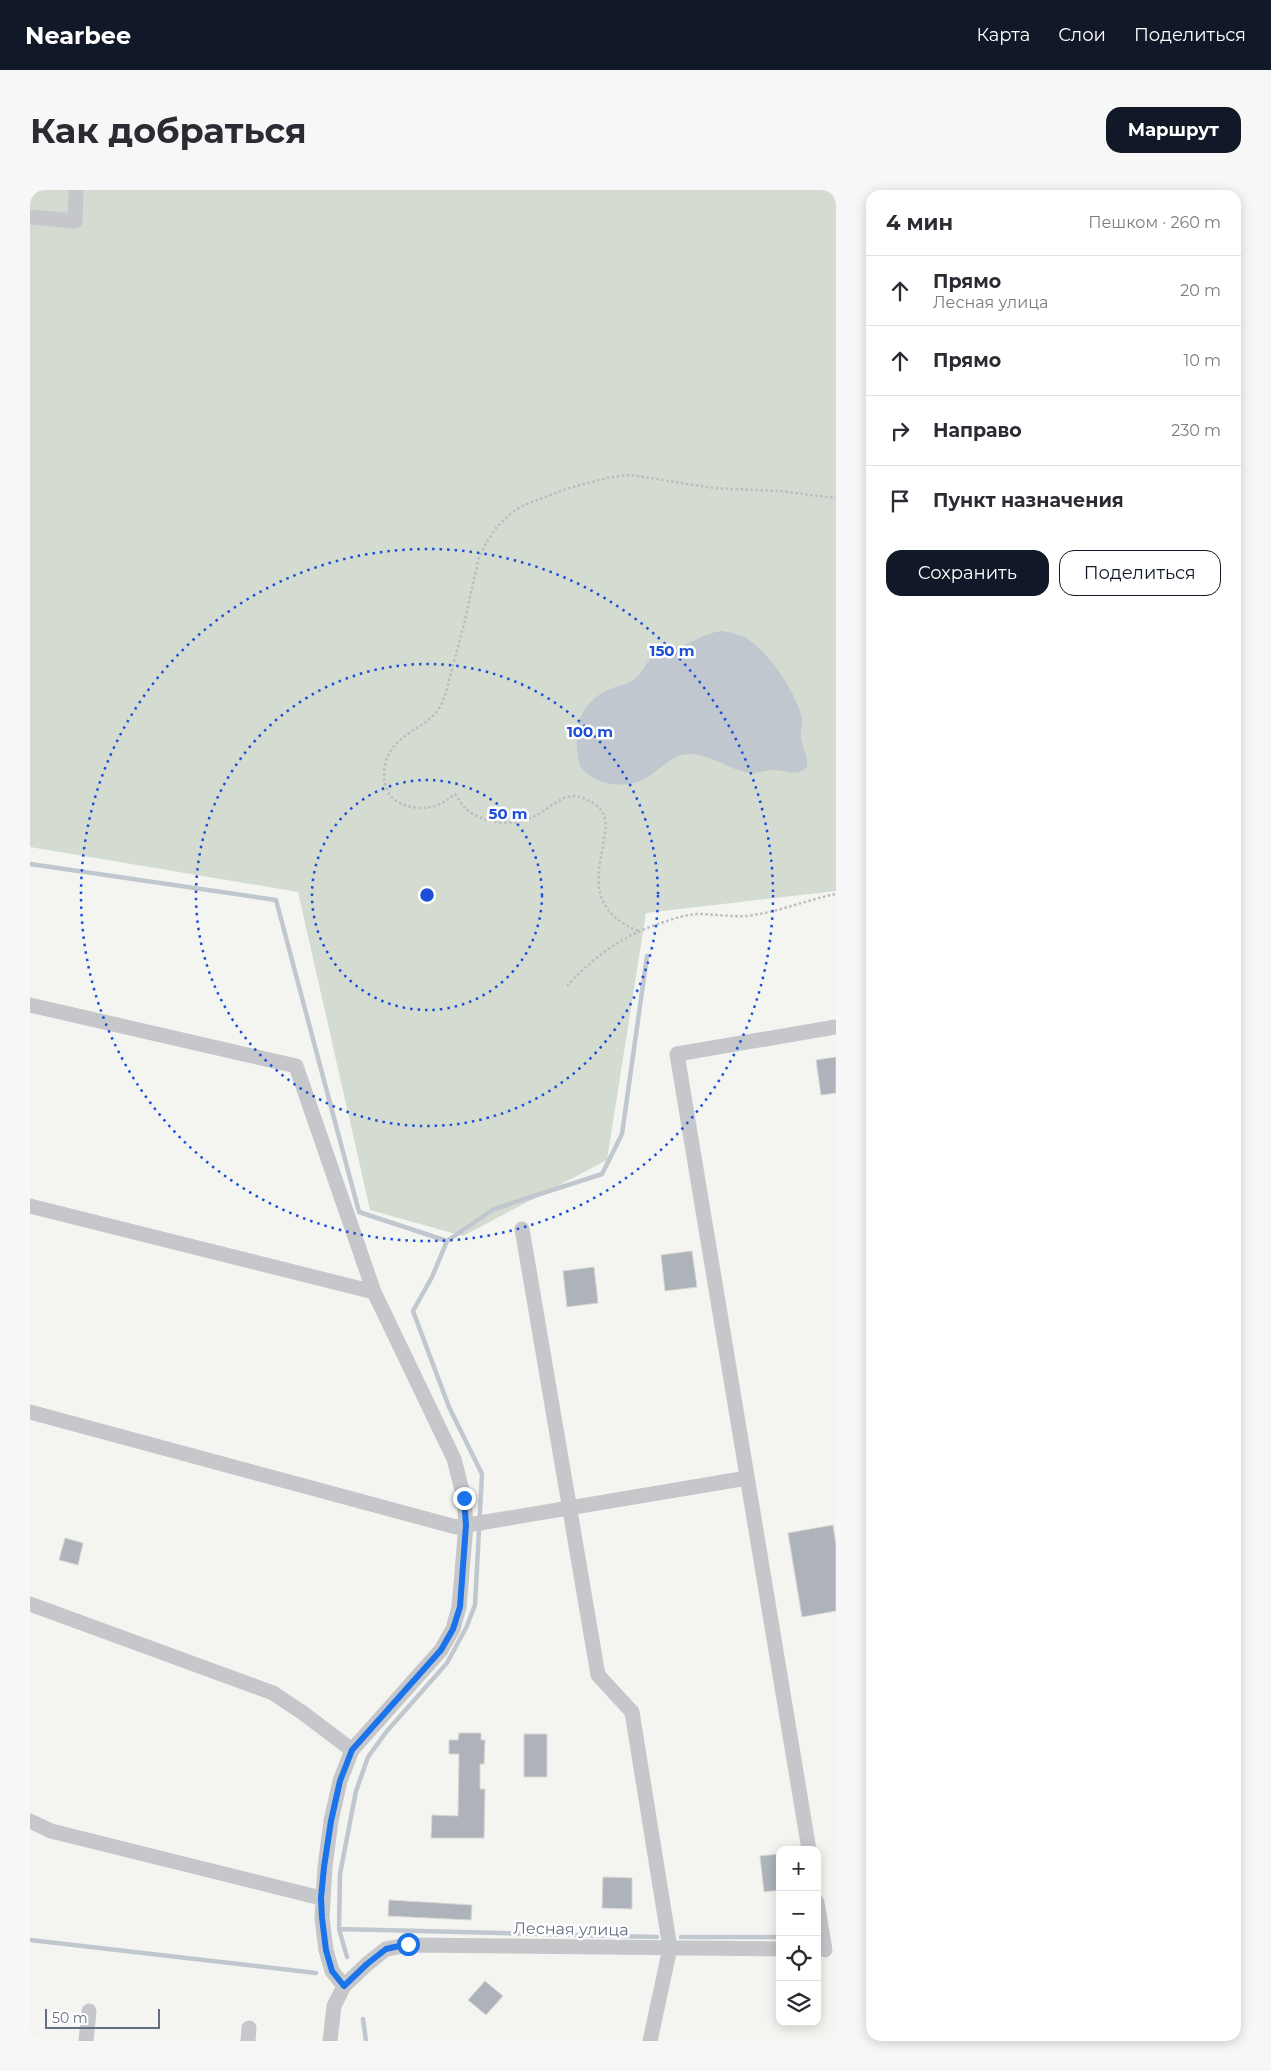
<!DOCTYPE html>
<html lang="ru">
<head>
<meta charset="utf-8">
<style>
  body { margin:0; font-family:Montserrat,sans-serif; background:#f7f7f7; color:#2b2b33 }
  .controls { position:absolute; right:15px; bottom:15px; display:grid; overflow:hidden; border-radius:10px; box-shadow:0 2px 12px #0003 }
  .controls button { width:45px; height:45px; display:grid; place-items:center; padding:0; border:0; border-bottom:1px solid #e1e1e2; background:#fff; color:#2b2b33; font:25px sans-serif }
  .scale { position:absolute; left:15px; bottom:12px; width:115px; box-sizing:border-box; padding-left:5px; border:2px solid #646e83; border-top:0; font-size:14px; line-height:18px; white-space:nowrap; color:#646e83; -webkit-text-stroke:4px #fff; paint-order:stroke }
  .stop { position:absolute; width:15px; height:15px; margin:-11px; border:4px solid #1a73e8; border-radius:50%; background:#fff }
  .stop.end { background:#1a73e8; border-color:#fff; box-shadow:0 1px 5px #0008 }
  .list { margin:0; padding:0; list-style:none }
  h2 { display:flex; justify-content:space-between; align-items:center; height:65px; margin:0; padding:0 20px; font-size:21px }
  h2 small { font-size:16px; font-weight:400; color:#7c7c81 }
  .list li { display:grid; grid-template-columns:32px 1fr auto; gap:15px; align-items:center; box-sizing:border-box; height:70px; padding:0 20px; border-top:1px solid #e1e1e2 }
  .list b { display:block; font-size:19px; white-space:nowrap }
  .list p { margin:0; font-size:16px; white-space:nowrap; color:#7c7c81 }
  .list em { font-size:16px; font-style:normal; color:#7c7c81 }
  .actions { display:flex; gap:10px; padding:15px 20px }
  .actions a { flex:1; padding:11px 0; border:1px solid #111827; border-radius:15px; text-align:center; font-size:18px; color:#111827 }
  .actions .main { background:#111827; color:#fff }
  .icon { flex:none; width:28px; height:28px; fill:none; stroke:currentColor; stroke-width:2; stroke-linecap:round; stroke-linejoin:round }
  .map { position:relative; flex:none; width:806px; height:1851px; overflow:hidden; border-radius:15px }
  header { display:flex; align-items:center; gap:30px; box-sizing:border-box; height:70px; padding:0 25px; background:#111827; color:#fff }
  header strong { font-size:24px }
  nav { display:flex; gap:28px; margin-inline-start:auto; font-size:18px }
  .intro { display:flex; align-items:center; justify-content:space-between; box-sizing:border-box; height:120px; padding:0 30px }
  h1 { margin:0; font-size:35px }
  .button { padding:12px 22px; border-radius:15px; background:#111827; color:#fff; font-size:18px; font-weight:700 }
  main { display:flex; gap:30px; padding:0 30px }
  aside { flex:1; background:#fff; border-radius:15px; box-shadow:0 2px 12px #0003 }
  .map>svg:first-child { display:block }
  .green { fill:#d4dcd2 }
  .water { fill:#c0c7ce }
  .lines { fill:none; stroke-linecap:round; stroke-linejoin:round }
  .stream { stroke:#c0c7ce; stroke-width:4.5 }
  .building { fill:#aeb2ba; stroke:#d6d7d4 }
  .path { stroke:#bcbdc0; stroke-width:2.5; stroke-dasharray:2.5 2.5; stroke-linecap:butt }
  .street { stroke:#c5c7cb; stroke-width:15 }
  .route { stroke:#1a73e8; stroke-width:6 }
  .ring { fill:none; stroke:#1d4ed8; stroke-width:2.5; stroke-dasharray:2.5 5 }
  .labels { text-anchor:middle; dominant-baseline:central; stroke-width:5; stroke-linejoin:round; paint-order:stroke }
  .street-label { font-size:16px; fill:#646e83; stroke:#fff }
  .centre { fill:#1d4ed8; stroke:#fff; stroke-width:2.5 }
  .ring-label { font-size:15px; text-anchor:middle; font-weight:bold; fill:#1d4ed8; stroke:#fff; stroke-width:5; stroke-linejoin:round; paint-order:stroke }
</style>
</head>
<body>
<header>
<strong>Nearbee</strong>
<nav><a>Карта</a><a>Слои</a><a>Поделиться</a></nav>
</header>
<div class="intro"><h1>Как добраться</h1><a class="button">Маршрут</a></div>
<main>
<div class="map">
<svg width="806" height="1851" viewBox="0 0 806 1851">
  <rect width="100%" height="100%" fill="#f4f5f1"/>
  <path class="green" d="M0,0H806V701L616,723L577,970L433,1046L340,1020L268,702L0,657Z"/>
  <path class="water" d="M692,441C699,442 707,444 714,447C738,460 766,502 772,528C773,534 770,541 771,547C772,559 778,564 777,577C766,588 757,580 745,580C733,580 728,585 715,582C697,578 681,565 661,564C641,564 634,577 619,586C600,599 572,597 555,582C548,576 548,567 547,558C544,532 554,511 578,500C586,496 595,495 603,490C612,484 616,471 625,464C633,457 647,458 657,454C669,449 679,442 692,441Z"/>
  <g class="lines">
    <path class="stream" d="M0,674L246,710L329,1022L417,1051
      M309,1739L627,1747
      M651,1747H750
      M0,1750L286,1783
      M317,1767L309,1739L310,1684L326,1601L338,1567L357,1541L417,1473L436,1438L445,1415L452,1284L419,1217L383,1121L402,1087L417,1051L464,1019L572,984L592,944L617,766
      M333,1829L336,1851"/>
  </g>
  <path class="building" d="M806,867V903L791,905L786,870Z
    M662,1061L667,1097L635,1101L631,1065Z
    M564,1077L568,1113L537,1117L533,1081Z
    M803,1335L806,1355V1421L772,1427L758,1343Z
    M35,1348L53,1353L48,1375L29,1370Z
    M429,1543H451V1550H455L454,1574H450V1599H455L454,1648H401L402,1625L428,1626L429,1564H419V1550H428Z
    M494,1544H517V1587H494Z
    M750,1664V1700L734,1702L730,1666Z
    M573,1687L602,1688V1719L572,1718Z
    M359,1710L442,1715L441,1730L358,1726Z
    M455,1791L473,1806L456,1825L438,1810Z"/>
  <g class="lines">
    <path class="path" d="M608,741C529,708 599,638 566,615C537,595 528,614 505,626C486,637 453,634 436,619C432,615 429,609 425,604C414,613 405,618 390,618C377,617 363,613 358,601C353,591 353,581 356,571C366,541 396,540 410,517C412,514 413,510 415,506L434,434L449,367L456,353L466,338L481,323L494,315L539,298L581,287L601,285L684,298L749,301L806,308
      M537,796C564,766 595,744 634,732C645,728 656,725 667,724C684,724 700,727 717,726C749,722 776,710 806,704"/>
    <path class="street" d="M0,27L45,31L46,0
      M0,815L266,876L344,1102L424,1269L434,1308L436,1335L429,1417L423,1439L411,1460L322,1560L310,1591L301,1631L295,1677L292,1728L296,1760L302,1781L314,1796
      M0,1016L344,1102
      M492,1039L568,1485L602,1522L640,1758L620,1851
      M0,1222L426,1337L717,1288
      M0,1414L243,1503L273,1523L322,1560
      M0,1631L21,1641L291,1708
      M779,1660L647,864L806,837
      M787,1712L795,1760
      M56,1851L59,1821
      M218,1851L219,1838
      M300,1851L304,1816L314,1796L337,1774L356,1759L378,1755L750,1759"/>
  </g>
  <g class="lines">
    <path class="route" d="M378,1754L356,1759L337,1774L314,1796L302,1781L296,1760L292,1728L291,1708L294,1677L301,1631L310,1591L322,1560L411,1460L423,1439L430,1417L436,1335L434,1308"/>
  </g>
  <g class="ring">
    <circle cx="397" cy="705" r="115"/>
    <circle cx="397" cy="705" r="231"/>
    <circle cx="397" cy="705" r="346"/>
  </g>
  <g class="labels">
    <g class="street-label">
      <text transform="translate(541 1739) rotate(1)">Лесная улица</text>
    </g>
  </g>
  <circle cx="397" cy="705" r="8" class="centre"/>
  <g class="ring-label">
    <text x="642" y="466">150 m</text>
    <text x="560" y="547">100 m</text>
    <text x="478" y="629">50 m</text>
  </g>
</svg>
<div class="controls">
<button>+</button>
<button>−</button>
<button><svg class="icon" aria-label="locate" viewBox="0 0 24 24"><circle cx="12" cy="12" r="6"/><path d="M12 2v4M12 18v4M2 12h4M18 12h4"/></svg></button>
<button><svg class="icon" aria-label="layers" viewBox="0 0 24 24"><path d="M12 4l9 5-9 5-9-5zM3 14l9 5 9-5"/></svg></button>
</div>
<div class="scale">50 m</div>
<div class="stop" style="left:378px;top:1754px"></div>
<div class="stop end" style="left:434px;top:1308px"></div>
</div>
<aside>
<h2>4 мин<small>Пешком · 260 m</small></h2>
<ul class="list">
<li><svg class="icon" aria-label="ahead" viewBox="0 0 24 24"><path d="M12 20V5M6 11l6-6 6 6"/></svg><div><b>Прямо</b><p>Лесная улица</p></div><em>20 m</em></li>
<li><svg class="icon" aria-label="ahead" viewBox="0 0 24 24"><path d="M12 20V5M6 11l6-6 6 6"/></svg><div><b>Прямо</b></div><em>10 m</em></li>
<li><svg class="icon" aria-label="right" viewBox="0 0 24 24"><path d="M7 20v-9h11M14 6l5 5-5 5"/></svg><div><b>Направо</b></div><em>230 m</em></li>
<li><svg class="icon" aria-label="arrive" viewBox="0 0 24 24"><path d="M6 21V4h12l-3 4 3 4H6"/></svg><div><b>Пункт назначения</b></div></li>
</ul>
<div class="actions"><a class="main">Сохранить</a><a>Поделиться</a></div>
</aside>
</main>
</body>
</html>
